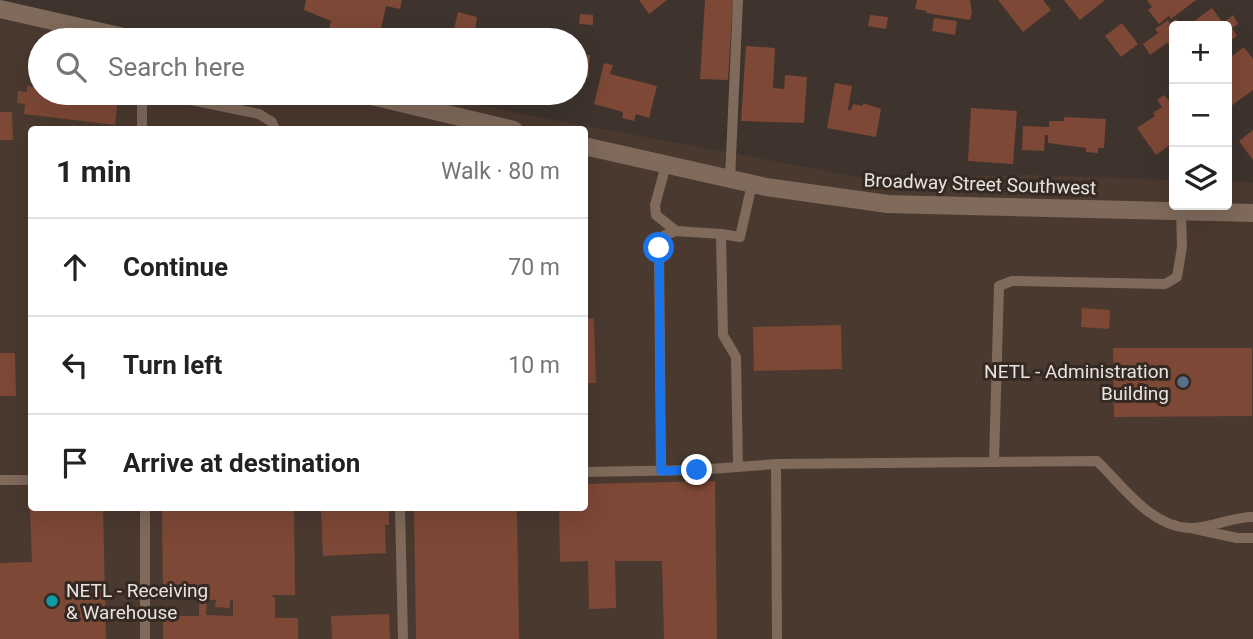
<!DOCTYPE html>
<html lang="en">
<head>
<meta charset="utf-8">
<style>
  body { margin:0; font-family:Roboto,sans-serif; background:#f2f2f2; color:#222 }
  .controls { position:absolute; right:21px; top:21px; display:grid; overflow:hidden; border-radius:7px; box-shadow:0 7px 28px #0002 }
  .controls button { width:63px; height:63px; display:grid; place-items:center; padding:0; border:0; border-bottom:2px solid #e0e0e0; background:#fff; color:#222; font:35px sans-serif }
  .stop { position:absolute; width:21px; height:21px; margin:-16px; border:5px solid #1a73e8; border-radius:50%; background:#fff }
  .stop.end { background:#1a73e8; border-color:#fff; box-shadow:0 2px 7px #0008 }
  .list { margin:0; padding:0; list-style:none }
  h2 { display:flex; justify-content:space-between; align-items:center; height:91px; margin:0; padding:0 28px; font-size:30px }
  h2 small { font-size:23px; font-weight:400; color:#767676 }
  .list li { display:grid; grid-template-columns:46px 1fr auto; gap:21px; align-items:center; box-sizing:border-box; height:98px; padding:0 28px; border-top:2px solid #e0e0e0 }
  .list b { display:block; font-size:26px; white-space:nowrap }
  .list em { font-size:23px; font-style:normal; color:#767676 }
  .icon { flex:none; width:38px; height:38px; fill:none; stroke:currentColor; stroke-width:2; stroke-linecap:round; stroke-linejoin:round }
  .map { position:relative; flex:none; width:1253px; height:639px; overflow:hidden }
  .search { position:absolute; background:#fff; box-shadow:0 7px 28px #0002; left:28px; top:28px; width:560px; height:77px; display:flex; align-items:center; gap:18px; box-sizing:border-box; padding:0 24px; border-radius:38px; color:#767676; font-size:26px }
  .panel { position:absolute; background:#fff; box-shadow:0 7px 28px #0002; left:28px; top:126px; width:560px; height:385px; border-radius:7px }
  .map>svg:first-child { display:block }
  .built { fill:#4a392f; fill-rule:evenodd }
  .building { fill:#7d4836; fill-rule:evenodd }
  .lines { fill:none; stroke-linecap:round; stroke-linejoin:round }
  .service { stroke:#7f6a5b; stroke-width:10 }
  .minor { stroke:#7f6a5b; stroke-width:18 }
  .route { stroke:#1a73e8; stroke-width:9 }
  .service-dot { fill:#5c6f8a; stroke:#342923; stroke-width:2.5 }
  .culture-dot { fill:#0f9aa8; stroke:#342923; stroke-width:2.5 }
  .labels { text-anchor:middle; dominant-baseline:central; stroke-width:6; stroke-linejoin:round; paint-order:stroke }
  .street-label { font-size:19px; fill:#eae2de; stroke:#342923 }
  .poi-label { font-size:19px; fill:#eae2de; stroke:#342923; text-anchor:end }
</style>
</head>
<body>
<div class="map">
<svg width="1253" height="639" viewBox="0 0 1253 639">
  <rect width="100%" height="100%" fill="#3e332d"/>
  <path class="built" d="M0,15L135,40H40V93H413L864,178L1031,175L1174,180V205H1227V181L1253,182V639H0ZM32,130H584V508H32Z"/>
  <path class="building" d="M306,0H402L400,9L386,6L379,38L343,29L342,33L329,30L331,21L304,10Z
    M639,0H667L649,14Z
    M705,0H733L728,80L700,79Z
    M917,0H970L972,13L970,20L926,13L927,11L915,9Z
    M998,0H1043L1051,10L1023,32Z
    M1064,0H1105L1080,20Z
    M1147,0H1196L1171,19L1169,16L1159,24L1148,10L1152,7Z
    M1212,8L1223,23L1233,15L1238,24L1232,28L1237,36L1227,43V26H1187Z
    M458,12L477,17L474,38L480,40H441L444,31L453,33Z
    M580,14L593,15V25L579,24Z
    M870,15L888,17L886,29L868,26Z
    M934,18L957,21L955,35L932,31Z
    M1176,19L1181,26H1174V43L1170,46L1167,43L1150,55L1143,44L1158,33L1155,29L1168,20L1170,24Z
    M1122,23L1138,44L1121,57L1105,36Z
    M507,35L571,36V40H507Z
    M746,46L775,48L773,88L784,89L785,75L807,77L804,123L741,121Z
    M1244,47L1253,59V90L1227,109V60Z
    M580,55H590L588,78L578,77Z
    M604,63L613,65L610,74L657,86L649,118L636,114L634,121L622,118L623,112L594,104Z
    M835,83L852,86L848,110H851L853,104L863,106V103L881,109L876,137L827,128Z
    M27,86L40,88V93L118,98L115,125L24,114L25,104L17,103L18,91L27,92Z
    M1164,95L1169,101L1174,98V142L1156,155L1137,128L1155,116L1153,113L1162,107L1157,100Z
    M971,108L1017,111L1013,164L968,161Z
    M0,112H12L13,140H0Z
    M1064,117L1106,119L1104,148H1098V153L1086,152V148L1048,143V135H1045L1044,151L1022,150L1023,126L1049,127V121H1064Z
    M1253,130V160L1239,141Z
    M1082,308L1110,310L1109,329L1081,327Z
    M594,318L596,383H584V319Z
    M841,325L842,369L754,371L753,327Z
    M1113,348H1252V416L1114,417Z
    M0,353H15L16,396H0Z
    M715,481L717,639H664L662,561H615L616,608L589,609L588,561L560,562L559,508H584V484Z
    M30,508H103L106,639H0V563L32,562Z
    M162,508H294L295,595H271L275,598V618H298V639H163V616H199V599H163ZM207,600H216L215,607L230,608V600H233V616L206,615Z
    M321,508H389V525H385L386,553L323,556Z
    M414,508H517L519,639H416Z
    M389,614L390,639H332L331,616Z"/>
  <g class="lines">
    <path class="service" d="M142,93V130
      M157,93L259,114L272,122L275,130
      M666,165L655,205L656,215L676,231
      M730,179L738,0
      M721,234L740,237L752,184
      M994,461L999,286L1012,281L1165,284L1177,277L1182,247L1181,211
      M661,471L659,248L665,235L676,231L721,234L723,335L736,357L738,467
      M584,472L697,470L776,464
      M0,480H32
      M400,508L403,639
      M1195,529L1237,538H1253
      M145,639V508
      M777,639L776,464L1097,461C1123,486 1149,525 1188,528C1209,529 1231,517 1253,517"/>
    <path class="minor" d="M0,9L137,40
      M359,93L514,130
      M584,146L766,187L888,204L1253,213"/>
  </g>
  <g class="lines">
    <path class="route" d="M659,248L661,471L697,470"/>
  </g>
  <circle class="service-dot" cx="1183" cy="382" r="7"/>
  <circle class="culture-dot" cx="52" cy="601" r="7"/>
  <g class="labels">
    <g class="street-label">
      <text transform="translate(980 184) rotate(2)">Broadway Street Southwest</text>
    </g>
    <g class="poi-label">
      <text x="1169" y="371">NETL - Administration<tspan x="1169" dy="22">Building</tspan></text>
      <text x="66" y="590" text-anchor="start">NETL - Receiving<tspan x="66" dy="22">&amp; Warehouse</tspan></text>
    </g>
  </g>
</svg>
<div class="controls">
<button>+</button>
<button>−</button>
<button><svg class="icon" aria-label="layers" viewBox="0 0 24 24"><path d="M12 4l9 5-9 5-9-5zM3 14l9 5 9-5"/></svg></button>
</div>
<div class="stop" style="left:659px;top:248px"></div>
<div class="stop end" style="left:697px;top:470px"></div>
<div class="search"><svg class="icon" aria-label="search" viewBox="0 0 24 24"><circle cx="10" cy="10" r="6"/><path d="M15 15l6 6"/></svg>Search here</div>
<section class="panel">
<h2>1 min<small>Walk · 80 m</small></h2>
<ul class="list">
<li><svg class="icon" aria-label="ahead" viewBox="0 0 24 24"><path d="M12 20V5M6 11l6-6 6 6"/></svg><div><b>Continue</b></div><em>70 m</em></li>
<li><svg class="icon" aria-label="left" viewBox="0 0 24 24"><path d="M17 20v-9H6M10 6l-5 5 5 5"/></svg><div><b>Turn left</b></div><em>10 m</em></li>
<li><svg class="icon" aria-label="arrive" viewBox="0 0 24 24"><path d="M6 21V4h12l-3 4 3 4H6"/></svg><div><b>Arrive at destination</b></div></li>
</ul>
</section>
</div>
</body>
</html>
